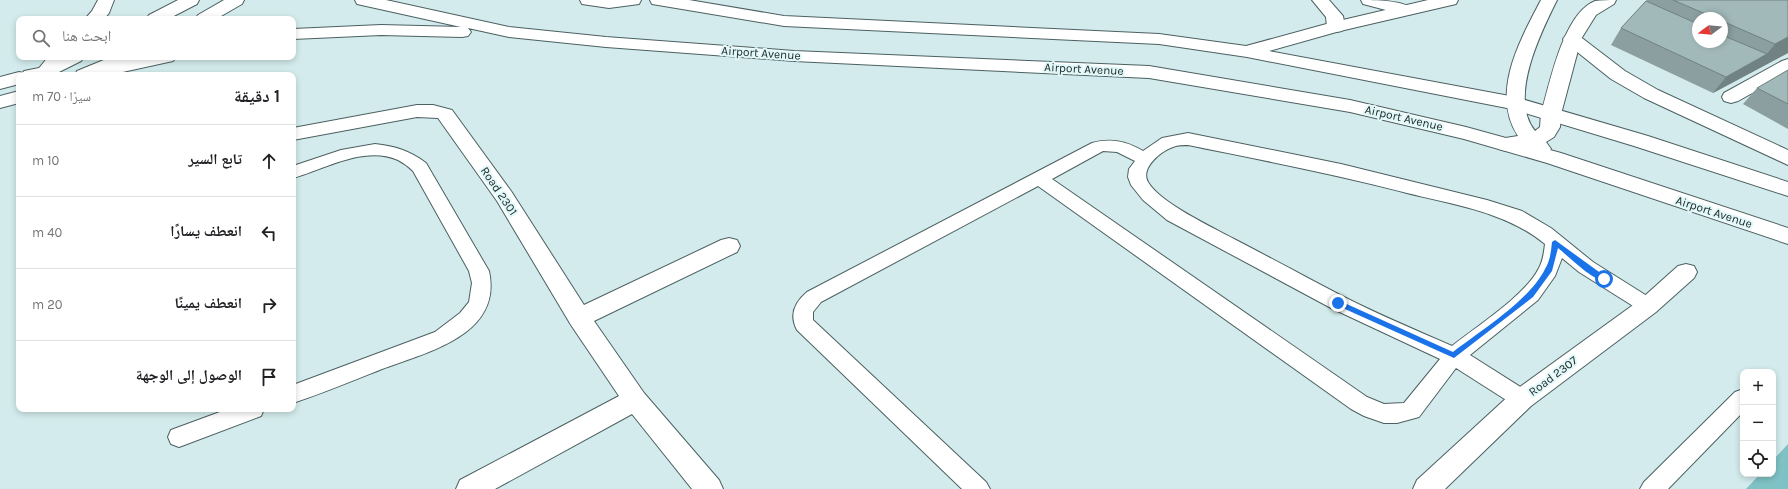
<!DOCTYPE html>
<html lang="ar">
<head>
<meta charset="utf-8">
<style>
  body { margin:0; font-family:Karla,"Noto Naskh Arabic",sans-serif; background:#f2f2f2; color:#202124; direction:rtl }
  .controls { position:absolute; right:12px; bottom:12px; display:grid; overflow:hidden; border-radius:8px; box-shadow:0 2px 6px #0003 }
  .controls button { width:36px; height:36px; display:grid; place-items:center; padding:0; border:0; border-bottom:1px solid #e0e0e0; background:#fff; color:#202124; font:20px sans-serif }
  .compass { position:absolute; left:1692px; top:12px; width:36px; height:36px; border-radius:50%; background:#fff; box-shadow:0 2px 6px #0003; rotate:254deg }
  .stop { position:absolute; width:12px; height:12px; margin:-9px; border:3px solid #1a73e8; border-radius:50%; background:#fff }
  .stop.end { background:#1a73e8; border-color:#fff; box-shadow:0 1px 4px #0008 }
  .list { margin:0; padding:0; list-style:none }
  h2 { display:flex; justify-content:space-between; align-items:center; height:52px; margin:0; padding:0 16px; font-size:17px }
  h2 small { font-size:13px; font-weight:400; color:#757577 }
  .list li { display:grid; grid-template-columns:26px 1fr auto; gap:12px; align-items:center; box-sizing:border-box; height:72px; padding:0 16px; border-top:1px solid #e0e0e0 }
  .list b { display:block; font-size:15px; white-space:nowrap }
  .list em { font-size:13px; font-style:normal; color:#757577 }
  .icon { flex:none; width:22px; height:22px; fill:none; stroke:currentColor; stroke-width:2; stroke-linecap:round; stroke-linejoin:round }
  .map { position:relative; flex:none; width:1788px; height:489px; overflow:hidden; direction:ltr }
  .search { position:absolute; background:#fff; box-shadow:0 2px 6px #0003; left:16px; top:16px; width:280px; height:44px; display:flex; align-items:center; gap:10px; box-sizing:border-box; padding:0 14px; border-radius:8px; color:#757577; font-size:15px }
  .panel { position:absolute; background:#fff; box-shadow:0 2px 6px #0003; left:16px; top:72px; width:280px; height:340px; border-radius:8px; direction:rtl }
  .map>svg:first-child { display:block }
  .green { fill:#7fc2c5 }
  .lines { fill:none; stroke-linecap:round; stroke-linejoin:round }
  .lane-casing { stroke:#4c6061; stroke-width:2 }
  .street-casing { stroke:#4c6061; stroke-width:2 }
  .secondary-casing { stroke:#4c6061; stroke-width:2 }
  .primary-casing { stroke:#4c6061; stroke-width:2 }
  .lane { fill:#fff; fill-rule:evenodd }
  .street { fill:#fff; fill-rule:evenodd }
  .secondary { fill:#fff; fill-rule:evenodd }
  .primary { fill:#fff; fill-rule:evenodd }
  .wall { fill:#8b9fa0; fill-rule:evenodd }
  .shaded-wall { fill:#718282 }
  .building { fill:#a2b9ba; stroke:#718282 }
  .route { fill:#1a73e8 }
  .labels { text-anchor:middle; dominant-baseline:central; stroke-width:4; stroke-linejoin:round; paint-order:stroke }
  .street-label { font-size:12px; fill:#222a2b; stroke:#e1f8f9 }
</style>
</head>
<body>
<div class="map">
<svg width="1788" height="489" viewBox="0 0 1788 489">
  <rect width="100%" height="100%" fill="#d3ebec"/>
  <path class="green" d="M1788,444V489H1746L1760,474H1773V460Z"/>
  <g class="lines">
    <g class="lane-casing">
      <path id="lane" d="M1188,133L1341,164L1487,200L1522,211L1551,228L1593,262L1655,301L1658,306L1655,311L1648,314L1641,311L1579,272L1562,258L1555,276L1538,300L1470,355L1530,393L1533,399L1530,405L1522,408L1514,405L1456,368L1419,417L1397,423H1384L1364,416L1351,409L1038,186L821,302L813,312V320L986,482L990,489H962L797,330C789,315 795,302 807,292L1092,143C1111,138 1126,141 1143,151L1162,138ZM1188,145C1261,160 1335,174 1407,193C1455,205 1506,212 1545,244C1544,252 1543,261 1539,268C1526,295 1477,326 1452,346C1416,330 1379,315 1344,297C1307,278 1271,258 1234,239C1212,227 1160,203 1148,182C1140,168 1161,151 1173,147C1178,145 1183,145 1188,145ZM1103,151L1117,152L1135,161L1129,169L1128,177L1131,185L1143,200L1167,220L1331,308L1440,359L1404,403L1384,404L1367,397L1052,179Z
        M375,144C395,146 410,151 426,163L489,271C503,335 427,352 382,369C352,381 323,393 293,403V385L435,332L460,313L469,302L472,283L469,271L413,171C409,167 404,163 398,160C364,145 325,169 293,178V166L341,150Z
        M1743,389V412L1668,489H1640L1644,482L1735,392Z
        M228,409H264L261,416L187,444L179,447L171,444L168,437L171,430Z"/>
    </g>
    <g class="street-casing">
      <path id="street" d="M1312,0H1329L1343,16L1345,27L1342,31L1336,32L1330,31L1327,27L1326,17Z
        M1361,0C1374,0 1405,0 1414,10L1411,14L1405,15L1363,4Z
        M1788,59V73L1738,101L1731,103L1724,101L1722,97L1724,93L1782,61Z
        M417,105H433L452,110L511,191L584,305L721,240L729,238L737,240L740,246L737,252L594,321L644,393L719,480L723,489H692L632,414L495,489H456L460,480L619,396L571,325L497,201L438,118L417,117L293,140V128Z
        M1686,264L1694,266L1697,272L1694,278L1656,312L1531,406L1445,489H1413L1417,480L1513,392L1640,300L1678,266Z"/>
    </g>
    <g class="secondary-casing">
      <path id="secondary" d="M178,0H199L197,4L168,19H146L149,15Z
        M224,0H244L242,4L216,19H195L198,15Z
        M1541,0H1557C1541,32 1508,98 1535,131L1540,127L1541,114C1550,83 1563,14 1595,1C1601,0 1610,0 1616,0L1614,4L1596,15L1581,39L1561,114L1560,127L1554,137L1546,142L1551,149L1548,154C1539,156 1535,154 1528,148L1506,151L1499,149L1496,144L1499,139L1518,136C1490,93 1520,40 1541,0Z
        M61,57H84L81,61L53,75H19V84L0,89V77L19,72L23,73L24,71L39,68Z
        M111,57H136L133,61L100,75H75L77,71Z
        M19,91V103L0,108V96Z"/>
    </g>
    <g class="primary-casing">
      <path id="primary" d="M98,0H114L109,13L104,19H85L92,11Z
        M355,0H386L509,27L606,37L794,51L1149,66L1350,100L1466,127L1561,153L1788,228V244L1547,163L1464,139L1350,112L1149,78L794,61L606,47L509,37L468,28L471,32L468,36L462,37L381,35L293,39V29L381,25L461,27L357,4Z
        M580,0H641L639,4L609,8L582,4Z
        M650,0H689L784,16L1159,34L1246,46L1330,23L1428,0H1458L1456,4L1340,31L1269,51L1515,97L1648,136L1788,182V196L1634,146L1512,109L1247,57L1159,44L784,26L652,4Z
        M1572,34L1578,35L1625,71L1658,90L1788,150V165L1644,98L1611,79L1566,43L1563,39L1566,35Z
        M48,57H67L52,75H38L36,72Z
        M141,57H176L173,61L109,75L79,74L81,70Z"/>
    </g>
    <use href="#lane" class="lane"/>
    <use href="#street" class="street"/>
    <use href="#secondary" class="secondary"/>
    <use href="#primary" class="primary"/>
  </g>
  <path class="wall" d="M1647,0H1788V53L1713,93L1611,45L1621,28ZM1698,18H1722V42H1698Z
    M1788,70V129L1743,104L1757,88Z"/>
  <path class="shaded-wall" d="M1788,37V53L1713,93L1726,77L1767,54L1775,44Z"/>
  <path class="building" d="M1673,0H1788V37L1775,44L1722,21V18H1715Z
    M1646,1L1698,24V42H1722V35L1767,54L1726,77L1621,28Z
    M1788,70V104L1757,88Z"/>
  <path class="route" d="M1555,240L1606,277V281C1595,283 1567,255 1558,248L1552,271L1533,297L1454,358L1336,305L1335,303L1336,301H1340L1453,352C1480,331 1530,300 1545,269C1550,261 1551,252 1552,242Z"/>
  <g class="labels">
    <g class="street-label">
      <text transform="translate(761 53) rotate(4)">Airport Avenue</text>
      <text transform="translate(1084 69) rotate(3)">Airport Avenue</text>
      <text transform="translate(1404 118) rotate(13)">Airport Avenue</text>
      <text transform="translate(499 191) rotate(56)">Road 2301</text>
      <text transform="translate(1714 212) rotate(18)">Airport Avenue</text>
      <text transform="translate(1553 376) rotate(-37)">Road 2307</text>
    </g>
  </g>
</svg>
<div class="controls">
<button>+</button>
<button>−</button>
<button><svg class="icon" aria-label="locate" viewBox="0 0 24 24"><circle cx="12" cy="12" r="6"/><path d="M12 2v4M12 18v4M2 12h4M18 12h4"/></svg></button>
</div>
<svg class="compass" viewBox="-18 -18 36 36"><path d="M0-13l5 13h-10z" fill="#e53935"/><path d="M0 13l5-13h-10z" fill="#757577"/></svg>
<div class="stop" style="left:1604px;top:279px"></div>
<div class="stop end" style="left:1338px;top:303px"></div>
<div class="search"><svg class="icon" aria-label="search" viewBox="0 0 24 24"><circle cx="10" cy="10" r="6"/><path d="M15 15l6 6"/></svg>ابحث هنا</div>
<section class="panel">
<h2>1 دقيقة<small>سيرًا · 70 m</small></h2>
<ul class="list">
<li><svg class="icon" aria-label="ahead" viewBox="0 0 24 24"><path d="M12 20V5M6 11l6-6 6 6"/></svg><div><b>تابع السير</b></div><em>10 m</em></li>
<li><svg class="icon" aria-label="left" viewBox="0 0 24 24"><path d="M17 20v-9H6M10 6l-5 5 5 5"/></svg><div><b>انعطف يسارًا</b></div><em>40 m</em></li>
<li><svg class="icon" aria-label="right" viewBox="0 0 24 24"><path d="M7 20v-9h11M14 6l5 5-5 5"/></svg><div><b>انعطف يمينًا</b></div><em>20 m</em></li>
<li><svg class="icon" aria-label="arrive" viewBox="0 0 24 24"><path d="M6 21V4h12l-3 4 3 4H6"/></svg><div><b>الوصول إلى الوجهة</b></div></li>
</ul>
</section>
</div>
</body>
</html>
